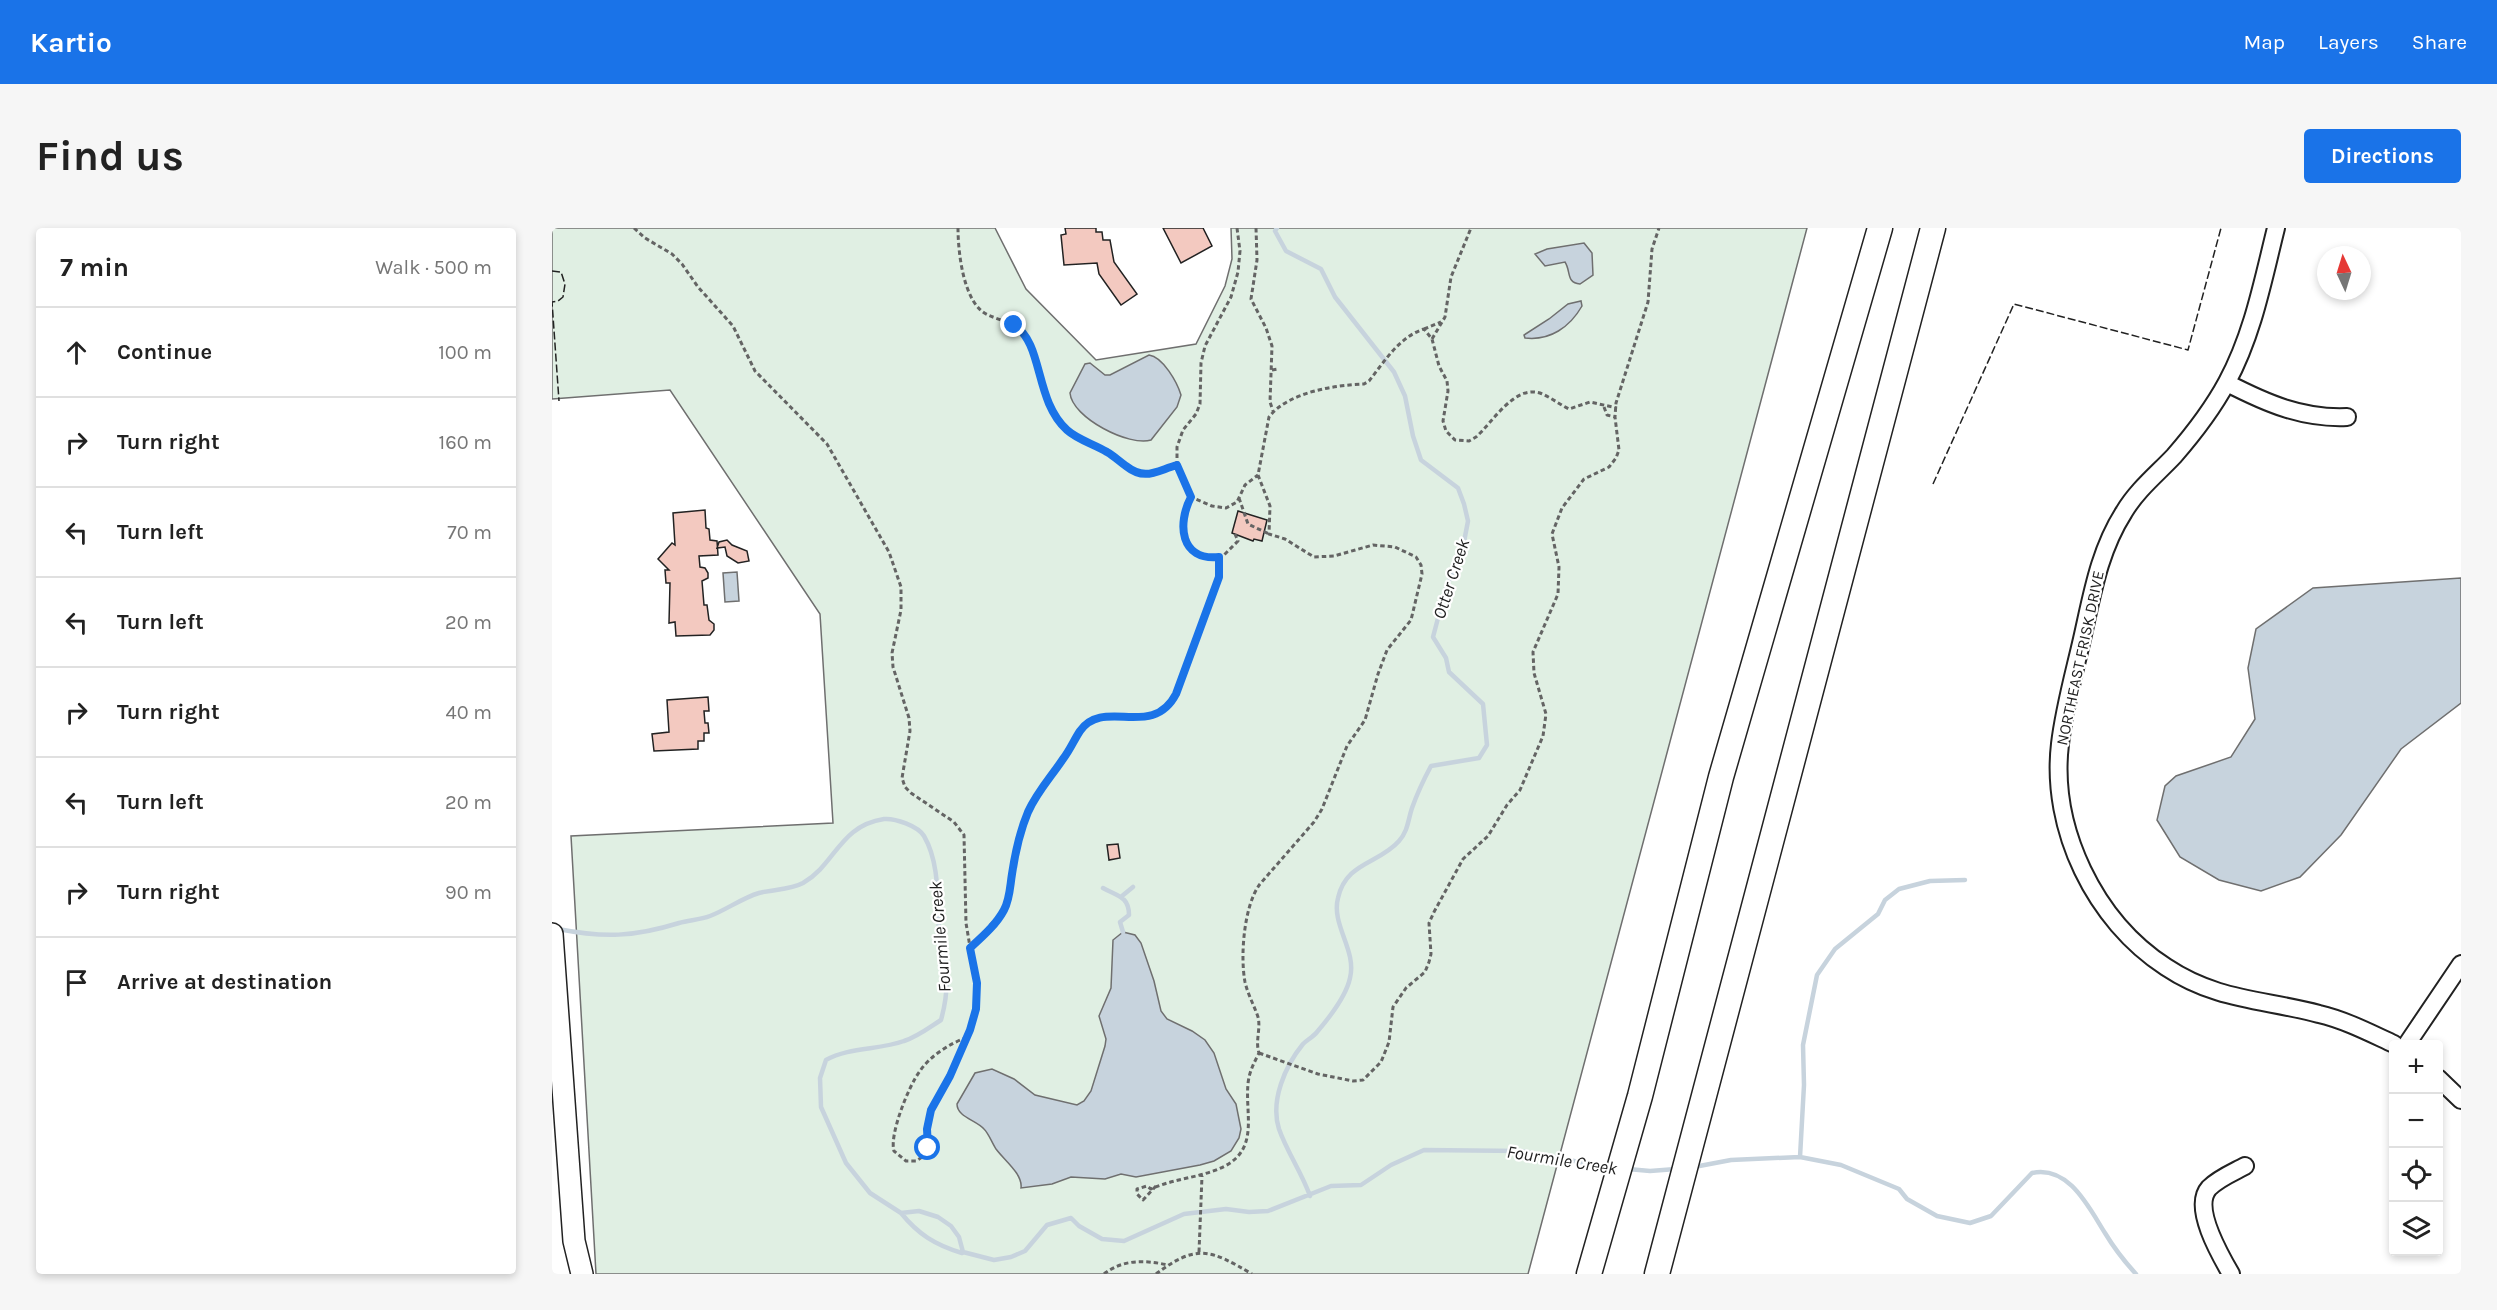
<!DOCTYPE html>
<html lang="en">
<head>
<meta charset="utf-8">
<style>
  body { margin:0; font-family:Karla,sans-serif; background:#f6f6f6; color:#222 }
  .controls { position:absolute; right:18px; bottom:18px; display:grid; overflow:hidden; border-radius:6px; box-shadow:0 3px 9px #0003 }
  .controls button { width:54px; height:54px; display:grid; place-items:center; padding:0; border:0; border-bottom:2px solid #e0e0e0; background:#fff; color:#222; font:30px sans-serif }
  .compass { position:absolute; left:1765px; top:18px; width:54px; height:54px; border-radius:50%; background:#fff; box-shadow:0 3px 9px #0003; rotate:356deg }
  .stop { position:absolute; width:18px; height:18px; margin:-14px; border:4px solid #1a73e8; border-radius:50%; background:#fff }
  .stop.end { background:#1a73e8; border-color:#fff; box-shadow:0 2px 6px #0008 }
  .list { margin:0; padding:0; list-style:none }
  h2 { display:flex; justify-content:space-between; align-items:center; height:78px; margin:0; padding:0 24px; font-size:26px }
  h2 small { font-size:20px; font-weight:400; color:#767676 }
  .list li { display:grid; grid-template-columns:39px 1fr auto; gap:18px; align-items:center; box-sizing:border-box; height:90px; padding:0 24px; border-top:2px solid #e0e0e0 }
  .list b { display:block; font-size:22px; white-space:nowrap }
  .list em { font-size:20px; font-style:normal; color:#767676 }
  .icon { flex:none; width:33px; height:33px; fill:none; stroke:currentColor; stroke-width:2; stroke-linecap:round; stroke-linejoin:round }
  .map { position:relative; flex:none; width:1909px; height:1046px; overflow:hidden; border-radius:6px }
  header { display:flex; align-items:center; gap:36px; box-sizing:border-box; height:84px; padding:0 30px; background:#1a73e8; color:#fff }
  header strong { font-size:28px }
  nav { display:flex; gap:33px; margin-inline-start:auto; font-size:21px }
  .intro { display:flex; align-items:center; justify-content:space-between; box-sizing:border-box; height:144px; padding:0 36px }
  h1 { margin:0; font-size:42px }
  .button { padding:15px 27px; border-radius:6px; background:#1a73e8; color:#fff; font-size:21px; font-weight:700 }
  main { display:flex; gap:36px; padding:0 36px }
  aside { flex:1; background:#fff; border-radius:6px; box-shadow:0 3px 9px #0003 }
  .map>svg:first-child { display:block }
  .green { fill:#e0efe3; stroke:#6f6f6f; stroke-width:1.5 }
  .water { fill:#c7d3dd; stroke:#6f6f6f; stroke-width:1.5 }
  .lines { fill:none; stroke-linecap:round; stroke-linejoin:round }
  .stream { stroke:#c7d3dd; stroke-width:4.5 }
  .building { fill:#f3c9c0; stroke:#222; stroke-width:1.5 }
  .minor-casing { stroke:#222; stroke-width:20 }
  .major-casing { stroke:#222; stroke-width:24 }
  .highway-casing { stroke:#222; stroke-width:27 }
  .path { stroke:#646464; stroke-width:3; stroke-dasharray:4.5 3; stroke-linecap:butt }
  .minor { stroke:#fff; stroke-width:16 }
  .major { stroke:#fff; stroke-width:21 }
  .highway { stroke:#fff; stroke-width:24 }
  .fence { stroke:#222; stroke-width:1.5; stroke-dasharray:8 3; stroke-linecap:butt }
  .route { stroke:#1a73e8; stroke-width:8 }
  .labels { text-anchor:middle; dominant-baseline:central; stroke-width:4.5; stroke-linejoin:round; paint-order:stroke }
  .street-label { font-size:16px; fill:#222; stroke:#fff }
  .water-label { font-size:18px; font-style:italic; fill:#222; stroke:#fff }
</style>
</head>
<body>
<header>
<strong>Kartio</strong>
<nav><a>Map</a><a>Layers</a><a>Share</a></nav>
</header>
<div class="intro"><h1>Find us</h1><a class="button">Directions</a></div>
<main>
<aside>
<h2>7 min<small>Walk · 500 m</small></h2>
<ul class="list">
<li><svg class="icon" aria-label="ahead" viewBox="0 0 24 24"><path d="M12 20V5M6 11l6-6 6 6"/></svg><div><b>Continue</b></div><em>100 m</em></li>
<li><svg class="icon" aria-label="right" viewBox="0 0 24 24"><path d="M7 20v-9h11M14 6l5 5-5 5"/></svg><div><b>Turn right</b></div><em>160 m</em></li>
<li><svg class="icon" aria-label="left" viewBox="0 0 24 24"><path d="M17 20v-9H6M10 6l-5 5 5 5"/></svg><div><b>Turn left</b></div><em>70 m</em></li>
<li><svg class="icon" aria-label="left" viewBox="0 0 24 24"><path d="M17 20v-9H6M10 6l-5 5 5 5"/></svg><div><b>Turn left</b></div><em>20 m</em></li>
<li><svg class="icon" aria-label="right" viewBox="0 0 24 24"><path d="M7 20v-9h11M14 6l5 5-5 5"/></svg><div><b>Turn right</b></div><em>40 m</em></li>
<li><svg class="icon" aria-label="left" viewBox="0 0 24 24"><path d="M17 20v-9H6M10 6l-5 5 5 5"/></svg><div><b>Turn left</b></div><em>20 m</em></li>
<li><svg class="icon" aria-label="right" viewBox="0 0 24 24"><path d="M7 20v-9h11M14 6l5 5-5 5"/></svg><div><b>Turn right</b></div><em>90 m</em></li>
<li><svg class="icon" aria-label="arrive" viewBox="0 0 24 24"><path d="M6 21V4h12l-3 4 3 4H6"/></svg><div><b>Arrive at destination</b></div></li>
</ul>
</aside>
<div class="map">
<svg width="1909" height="1046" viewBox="0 0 1909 1046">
  <rect width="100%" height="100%" fill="#fff"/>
  <path class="green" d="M0,0H443L474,61L544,132L644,116L673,58L680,31L679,0H1255L976,1046H44L19,608L281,595L268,386L118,162L0,171Z"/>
  <path class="water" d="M1032,15L1040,25L1041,47L1028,56C1014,55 1019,43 1013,34L993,38L983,26L995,21Z
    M1029,73L1030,78C1018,99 998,113 973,110L972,107L997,91L1016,76Z
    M597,127C611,129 625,154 629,167L625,179L599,212C578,219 520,190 518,165L533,136L538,135L553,147H558Z
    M185,344L187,373L173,374L171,345Z
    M1909,350V475L1849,521L1789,607L1748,649L1709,663L1667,652L1628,629L1605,592L1613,558L1624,548L1679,529L1703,491L1696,440L1704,401L1761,360Z
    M571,704L583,707L589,715L602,753L609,783L615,791L640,803L653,812L662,825L674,861L684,876L689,901L687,910L679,923L662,933L648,937L584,949L569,946L553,951L519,949L500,956L469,960C471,946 452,932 444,921C440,915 437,906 432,901C424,892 405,889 405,876L423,845L440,841L462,851L483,867L525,877L532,873L539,863L553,818L554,811L547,788L559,760L561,712Z"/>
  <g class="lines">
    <path class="stream" d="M725,0L723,3L734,23L769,41L783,69L842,144L853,168L861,208L869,232L906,260L912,276L916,293L911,319L894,360L881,409L894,430L897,444L931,476L935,517L927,530L879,538C872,551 865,566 860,580C856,592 856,603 847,613C827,636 794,634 786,670C779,697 805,722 798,750C794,769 777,790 765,804C761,809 755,812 751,816C733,838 718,873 727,901C735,924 750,945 758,968
      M551,660C565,668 577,668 577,687L568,694L571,704
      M570,668L581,659
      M6,701C52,710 82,709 127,695C137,692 148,692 158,688C174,682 190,670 207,665C222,661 238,662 251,655C284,636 287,598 332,591C343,590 366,598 372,608C390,639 384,681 388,715C389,723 392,730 394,738C396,756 394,774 389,792C378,799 365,809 352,813C327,822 297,819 274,832L268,850L269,879L294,935L318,965L349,985L367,983L386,989L399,998L407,1009L411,1024L442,1032L459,1029L473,1023L495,997L519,990L527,998L550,1011L572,1013L632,986L674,981L697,984L716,983L779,958L809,957L839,937L872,922L969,923L1059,940
      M1248,929L1252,857L1251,817L1265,747L1283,721L1326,686L1333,672L1347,661L1378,653L1413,652
      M1142,939L1179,932L1248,929L1289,937L1347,961L1355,971L1385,988L1418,995L1439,988L1480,945C1517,937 1537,980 1553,1005C1562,1020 1573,1034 1584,1046
      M1076,941L1098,943L1124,941
      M349,985C366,1006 383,1017 410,1025"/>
  </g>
  <path class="building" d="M513,0H544V4H550L551,12H558L562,34L585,66L569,77L547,46L545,35L512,37L509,7L514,6Z
    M611,0H651L660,18L629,35Z
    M153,282L154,300L157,301L158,312L165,313L166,327L147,328L148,339L153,340L156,345V350L150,353L152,377H155L157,392L162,396V402L158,407L124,408L123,394L117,395L118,355H114L113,342H117L106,331L120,315L123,317L121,285Z
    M686,283L715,292L710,313L702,311L701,313L680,305Z
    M175,312L180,317L195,323L197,333L186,335L175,328L173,319L165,320L167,314Z
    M156,469L157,483H152L153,495H156L157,505H152V513H146V521L102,523L100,506L117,504L115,472Z
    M566,616L568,630L557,632L555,617Z"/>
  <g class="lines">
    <g class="minor-casing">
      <path id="minor" d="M1724,0C1711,52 1701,106 1675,154C1661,180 1642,205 1622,228C1605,246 1585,262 1572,284C1547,323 1540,367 1530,411C1522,446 1512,481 1508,516C1498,601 1543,693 1614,739C1665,773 1711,771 1767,786C1793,792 1818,805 1842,816
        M1675,155C1714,175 1750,191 1795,189
        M1855,816L1909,736
        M1886,850L1909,872
        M1679,1046C1668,1027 1640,979 1657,960C1667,950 1682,944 1693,938"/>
    </g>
    <g class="major-casing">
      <path id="major" d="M0,706L22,1013L30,1046"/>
    </g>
    <g class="highway-casing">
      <path id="highway" d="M1037,1046L1088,868L1169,549L1328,0
        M1105,1046L1381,0"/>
    </g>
    <path class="path" d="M82,0L93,10L120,26L130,36L146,59L181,98L203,143L275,216L337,324L349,359V382L340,425L341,439L357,490L358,503L350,550L353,559L359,565L402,594L412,607L414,695L426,767L418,802L398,848L379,882L375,901V926L364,933H354L342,923C337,907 357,857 368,843C377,829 398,815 414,810
      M406,0C406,23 411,76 436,87C449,93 466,95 475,109C486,128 485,153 495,174C509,207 533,209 560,227C569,232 576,242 586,246C597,250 614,240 625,237
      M685,0L688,23L686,44L679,69L653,118L649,135L648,176L644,186L631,202L625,219V237L639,269L660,278L674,280L685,274L693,257L706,247
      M704,0L705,32L699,71L714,100L720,118L718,174L721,183
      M872,101L889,94
      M880,111L893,89L899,49L919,0
      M720,142L726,141
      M1052,179L1055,187L1063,189
      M639,269C625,296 628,333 667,329
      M687,270L696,296L717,306
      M418,720L451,683L459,659L464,623L476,584L488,561L512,530L529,502L536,495L554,488L585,490L602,487L612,483L621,472L640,417L661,368L667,349V329L672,327L686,313L683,306
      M707,825L766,846L801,853L811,852L829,834L837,814L841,779L854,760L873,744L877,734L879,726L877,695L882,684L911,631L936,608L955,577L968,562L991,508L994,486L982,445L981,424L1006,366L1007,339L1000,306L1010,280L1032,251L1057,239L1064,230L1067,222L1063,189L1064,175L1096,74L1100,21L1107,0
      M604,958L591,972L585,966V961L595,958L599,961C623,950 649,950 673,938C707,920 693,886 696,856C697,844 702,835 707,825C703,813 709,801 706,789C702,777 696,767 693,754C688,728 692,677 708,656L762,594L770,581L795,518L813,492L826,446L835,422L859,392L870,346L869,337L864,329L843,319L821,317L782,328L762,329L733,311L717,306L718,278L706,247L717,189C736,164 783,157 812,156L817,153C832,134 847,109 872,101L880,111L887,138L895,153L896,163L891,193L894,203L903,212L917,213L924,209C941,194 962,157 988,165C998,169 1007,176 1017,181L1038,174L1065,180
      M647,1024L650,948
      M552,1046C571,1031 593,1032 616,1037
      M604,1046C645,1015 659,1022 700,1046"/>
    <use href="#minor" class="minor"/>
    <use href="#major" class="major"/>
    <use href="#highway" class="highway"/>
    <path class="fence" d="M0,43L9,44L13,56L11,69L6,73L0,74L7,173
      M1381,256L1462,76L1636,122L1669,0"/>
  </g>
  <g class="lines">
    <path class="route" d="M376,920L375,901L379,882L398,848L418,802L424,781L425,755L418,720C430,709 444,697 452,682C458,671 458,658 460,646C463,626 468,603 476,584C485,564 499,549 511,531C518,522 522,512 528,503C552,469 600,512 624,466L667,349V329C628,333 625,296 639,269L625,237C604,243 593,253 574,238C567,233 562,228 555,224C542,216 526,212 515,202C482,172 492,116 462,97"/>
  </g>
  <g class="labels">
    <g class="street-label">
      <text transform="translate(1528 430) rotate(-78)">NORTHEAST FRISK DRIVE</text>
    </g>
    <g class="water-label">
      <text transform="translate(899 351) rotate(-72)">Otter Creek</text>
      <text transform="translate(388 709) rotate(-95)">Fourmile Creek</text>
      <text transform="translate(1010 932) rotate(9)">Fourmile Creek</text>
    </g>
  </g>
</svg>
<div class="controls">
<button>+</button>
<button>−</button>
<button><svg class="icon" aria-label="locate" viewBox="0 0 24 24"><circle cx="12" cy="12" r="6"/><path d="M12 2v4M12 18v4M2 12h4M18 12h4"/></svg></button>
<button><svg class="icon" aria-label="layers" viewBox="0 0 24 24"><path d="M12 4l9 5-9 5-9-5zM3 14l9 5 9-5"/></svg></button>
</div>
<svg class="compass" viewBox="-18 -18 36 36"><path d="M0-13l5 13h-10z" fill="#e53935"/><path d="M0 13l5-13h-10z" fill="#767676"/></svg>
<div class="stop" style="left:376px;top:920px"></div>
<div class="stop end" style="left:462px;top:97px"></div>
</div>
</main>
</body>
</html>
